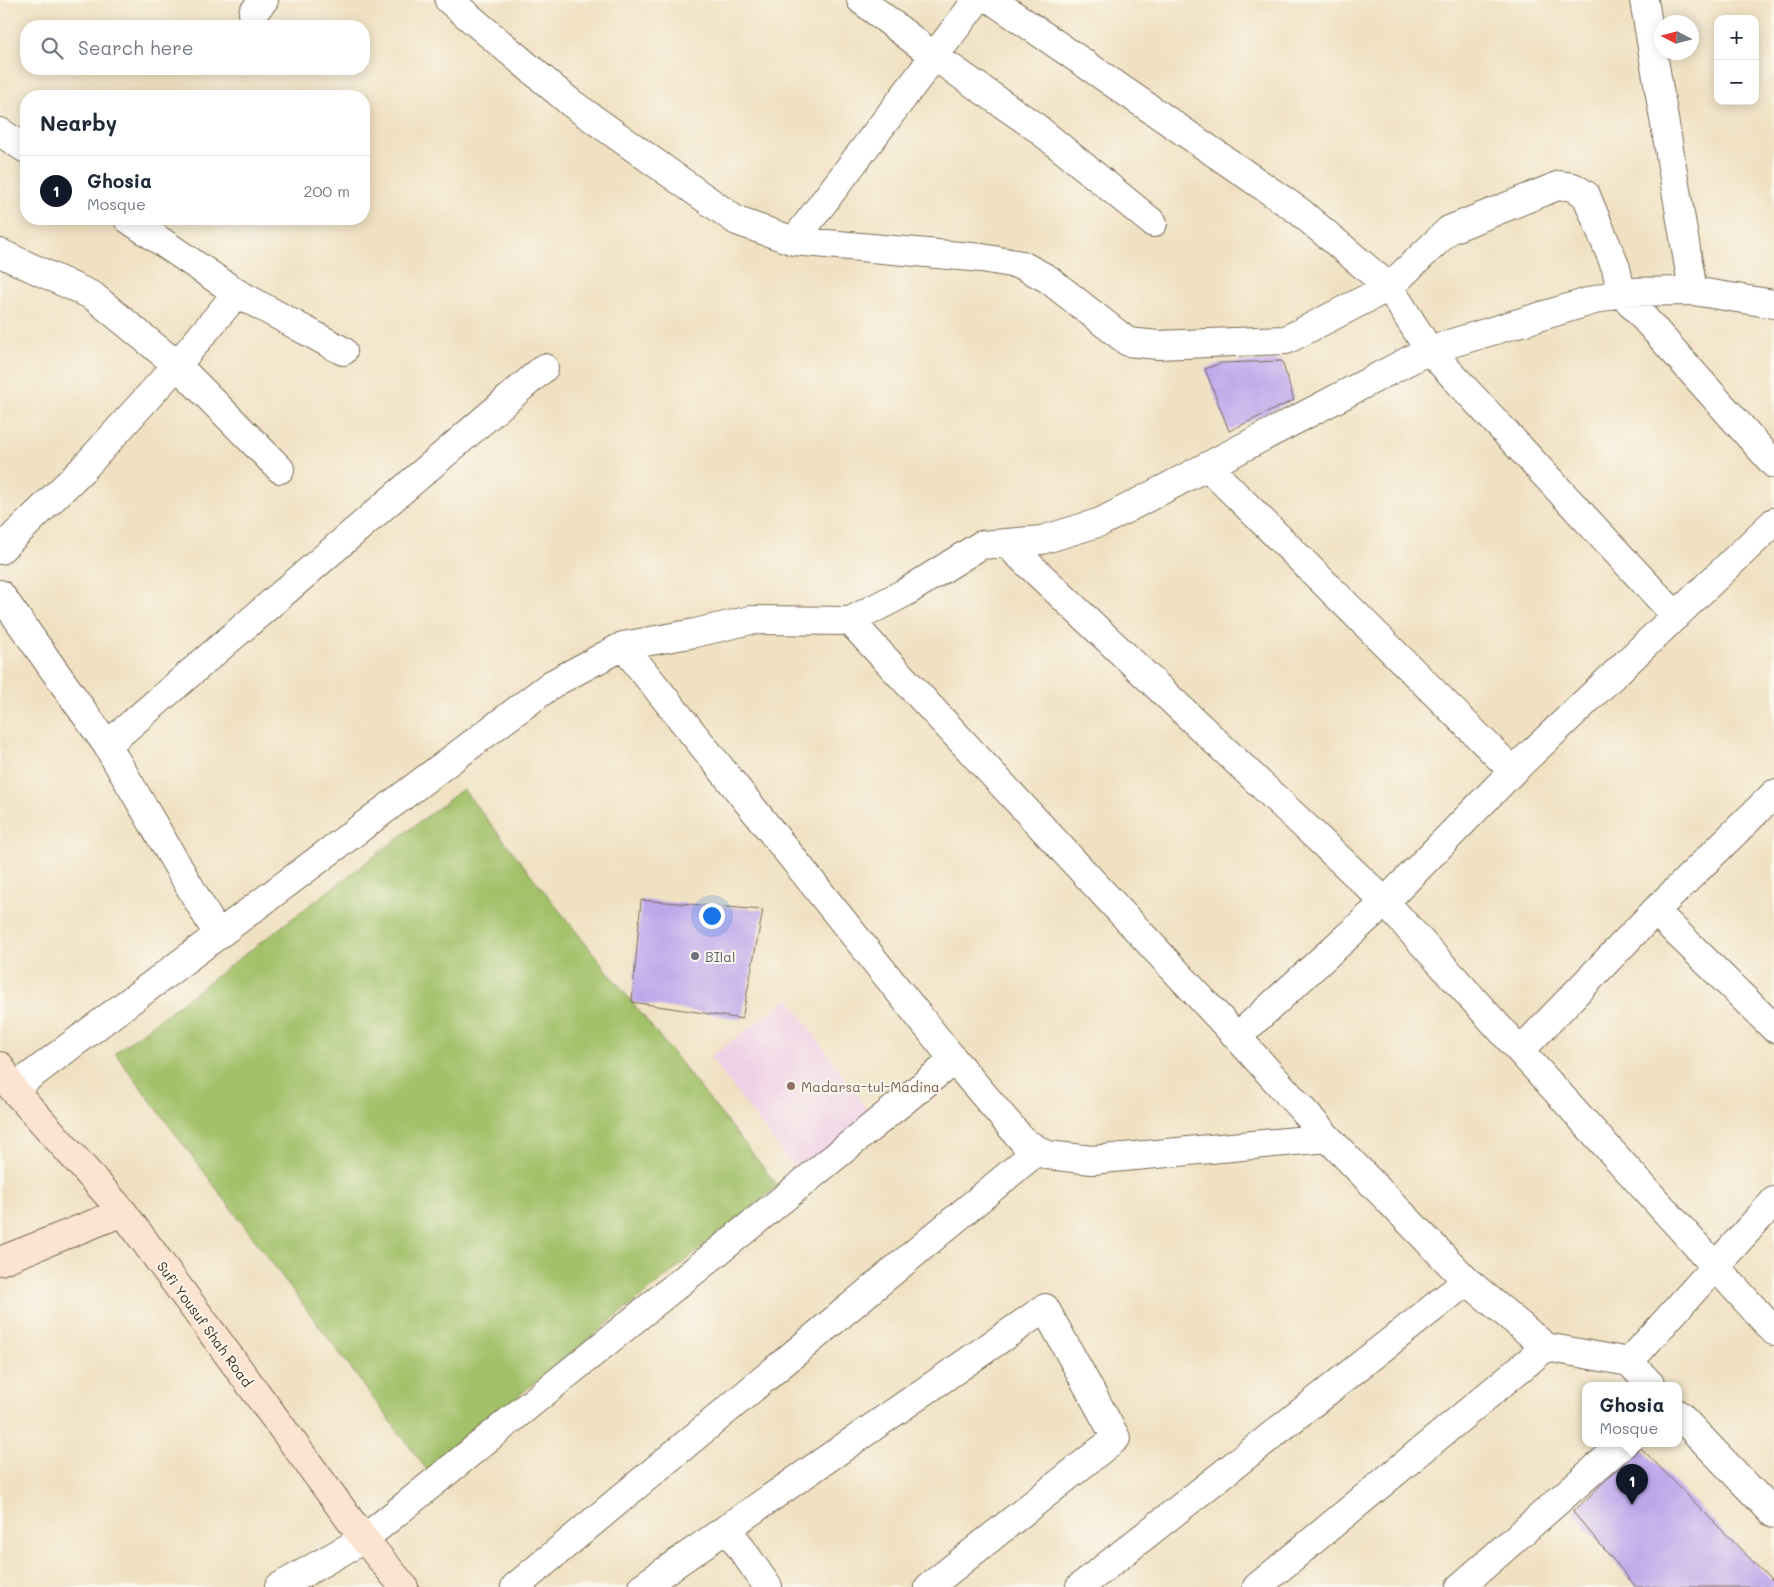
<!DOCTYPE html>
<html lang="en">
<head>
<meta charset="utf-8">
<style>
  body { margin:0; font-family:Mali,sans-serif; background:#f6f6f7; color:#1f2937 }
  .controls { position:absolute; right:15px; top:15px; display:grid; overflow:hidden; border-radius:10px; box-shadow:0 2px 12px #0003 }
  .controls button { width:45px; height:45px; display:grid; place-items:center; padding:0; border:0; border-bottom:1px solid #e0e1e3; background:#fff; color:#1f2937; font:25px sans-serif }
  .compass { position:absolute; left:1654px; top:15px; width:45px; height:45px; border-radius:50%; background:#fff; box-shadow:0 2px 12px #0003; rotate:276deg }
  .you { position:absolute; left:711px; top:915px; width:18px; height:18px; margin:-12px; border:4px solid #fff; border-radius:50%; background:#1a73e8; box-shadow:0 0 0 8px #1a73e833 }
  .badge { display:grid; place-items:center; width:32px; height:32px; border-radius:50%; background:#111827; color:#fff; font-size:16px; font-weight:700 }
  .pin { position:absolute; translate:-50% -41px; filter:drop-shadow(0 1px 2px #0008) }
  .pin::after { content:''; position:absolute; top:26px; width:18px; height:15px; background:inherit; clip-path:polygon(0 0,100% 0,50% 100%) }
  .popup { position:absolute; left:1582px; top:1382px; width:100px; height:65px; box-sizing:border-box; display:grid; place-content:center; border-radius:10px; background:#fff; filter:drop-shadow(0 1px 4px #0005); font-size:16px; white-space:nowrap; color:#747a83 }
  .popup b { font-size:19px; color:#1f2937 }
  .popup::after { content:''; position:absolute; left:50%; top:100%; margin-left:-10px; border:10px solid transparent; border-top-color:#fff }
  .list { margin:0; padding:0; list-style:none }
  h2 { display:flex; justify-content:space-between; align-items:center; height:65px; margin:0; padding:0 20px; font-size:21px }
  h2 small { font-size:16px; font-weight:400; color:#747a83 }
  .list li { display:grid; grid-template-columns:32px 1fr auto; gap:15px; align-items:center; box-sizing:border-box; height:70px; padding:0 20px; border-top:1px solid #e0e1e3 }
  .list b { display:block; font-size:19px; white-space:nowrap }
  .list p { margin:0; font-size:16px; white-space:nowrap; color:#747a83 }
  .list em { font-size:16px; font-style:normal; color:#747a83 }
  .icon { flex:none; width:28px; height:28px; fill:none; stroke:currentColor; stroke-width:2; stroke-linecap:round; stroke-linejoin:round }
  .map { position:relative; flex:none; width:1774px; height:1587px; overflow:hidden }
  .search { position:absolute; background:#fff; box-shadow:0 2px 12px #0003; left:20px; top:20px; width:350px; height:55px; display:flex; align-items:center; gap:12px; box-sizing:border-box; padding:0 18px; border-radius:20px; color:#747a83; font-size:19px }
  .panel { position:absolute; background:#fff; box-shadow:0 2px 12px #0003; left:20px; top:90px; width:350px; height:135px; border-radius:20px }
  .map>svg:first-child { display:block }
  .built { fill:#efd0e6 }
  .green { fill:#a2c169; stroke:#6e7644 }
  .building { fill:#bda7eb }
  .lines { fill:none; stroke-linecap:round; stroke-linejoin:round }
  .street-casing { stroke:#7a6a57; stroke-width:30 }
  .secondary-casing { stroke:#7a6a57; stroke-width:30 }
  .street { stroke:#fff; stroke-width:28 }
  .secondary { stroke:#fde4d1; stroke-width:28 }
  .worship-dot { fill:#6b7280; stroke:#fbf7ec; stroke-width:2 }
  .education-dot { fill:#8d6e63; stroke:#fbf7ec; stroke-width:2 }
  .labels { text-anchor:middle; dominant-baseline:central; stroke-width:4; stroke-linejoin:round; paint-order:stroke }
  .worship-label { font-size:14px; fill:#5b616d; stroke:#fbf7ec; text-anchor:start }
  .education-label { font-size:14px; fill:#785e54; stroke:#fbf7ec; text-anchor:start }
  .street-label { font-size:14px; fill:#3b2a1e; stroke:#fbf7ec }
</style>
</head>
<body>
<div class="map">
<svg width="1774" height="1587" viewBox="0 0 1774 1587">
  <rect width="100%" height="100%" fill="#fbf7ec"/>
  <filter id="ink" filterUnits="userSpaceOnUse"><feTurbulence type="fractalNoise" baseFrequency=".02" numOctaves="2"/><feDisplacementMap in="SourceGraphic" scale="10" xChannelSelector="R" yChannelSelector="G"/><feConvolveMatrix kernelMatrix="1 2 1 2 8 2 1 2 1" color-interpolation-filters="sRGB"/></filter>
  <filter id="wash" filterUnits="userSpaceOnUse"><feTurbulence type="fractalNoise" baseFrequency=".0096" numOctaves="4" result="noise"/><feDisplacementMap in="SourceGraphic" scale="20" xChannelSelector="R" yChannelSelector="G"/><feGaussianBlur stdDeviation="1.12" result="paint"/><feColorMatrix in="noise" values="0 0 0 0 0 0 0 0 0 0 0 0 0 0 0 0 0 1.4 0 .05"/><feComposite in="paint" operator="in"/></filter>
  <g filter="url(#wash)">
    <rect width="100%" height="100%" fill="#f0e1c2"/>
    <path class="built" d="M789,999L871,1115L799,1175L710,1057Z"/>
    <path class="green" d="M463,789L778,1186L427,1470L115,1053Z"/>
    <g id="blocks">
      <path class="building" d="M1282,361L1294,400L1229,431L1205,369L1221,363Z
        M641,900L763,910L742,1019L632,1002Z
        M1640,1447L1774,1583V1587H1636L1573,1512Z"/>
    </g>
  </g>
  <g filter="url(#ink)">
    <use href="#blocks" fill-opacity="0" stroke="#7a6a57" stroke-width="1"/>
    <g class="lines">
      <g class="street-casing">
        <path id="street" d="M449,0L571,103L737,221L794,241L982,258L1022,265L1048,279L1128,342L1158,345L1286,340L1389,287L1449,230L1560,185L1573,187L1586,195L1616,268L1621,292L1774,464
          M861,0L934,56L1037,128L1153,223
          M992,0L1299,211L1389,287L1429,350L1676,616
          M1644,0L1693,291
          M253,13L264,0
          M0,132L26,149
          M128,219L237,293L343,351
          M794,241L977,0
          M0,253L93,296L177,365L280,469
          M1208,467L1513,771
          M1006,543L1385,902L1774,1331
          M0,550L83,469L177,365L237,293
          M0,594L107,745L218,935
          M850,621L1237,1037L1328,1138L1467,1281L1546,1347L1629,1362L1652,1386
          M623,646L954,1060L1024,1142L1047,1155L1092,1160L1328,1138
          M107,745L544,368
          M1655,911L1774,1028
          M1237,1037L1385,902L1513,771L1774,522
          M1521,1050L1655,911L1774,794
          M13,1089L552,684L623,646L695,633L751,620L850,621L906,592L981,545L1042,540L1101,522L1429,350L1621,292L1693,291L1774,304
          M1629,1362L1774,1201
          M1678,1414L1774,1514
          M727,1528L768,1587
          M279,1587L364,1539L954,1060
          M515,1587L1038,1150
          M642,1587L1045,1308L1116,1438L929,1587
          M1080,1587L1467,1281
          M1257,1587L1546,1347
          M1460,1587L1623,1444"/>
      </g>
      <g class="secondary-casing">
        <path id="secondary" d="M0,1066L13,1089L123,1212L364,1539L404,1587
          M0,1261L123,1212"/>
      </g>
      <use href="#street" class="street"/>
      <use href="#secondary" class="secondary"/>
    </g>
  </g>
  <circle class="worship-dot" cx="695" cy="956" r="5"/>
  <circle class="education-dot" cx="791" cy="1086" r="5"/>
  <g class="labels">
    <g class="worship-label">
      <text x="705" y="956">BIlal</text>
    </g>
    <g class="education-label">
      <text x="801" y="1086">Madarsa-tul-Madina</text>
    </g>
    <g class="street-label">
      <text transform="translate(205 1324) rotate(54)">Sufi Yousuf Shah Road</text>
    </g>
  </g>
</svg>
<div class="controls">
<button>+</button>
<button>−</button>
</div>
<svg class="compass" viewBox="-18 -18 36 36"><path d="M0-13l5 13h-10z" fill="#e53935"/><path d="M0 13l5-13h-10z" fill="#747a83"/></svg>
<div class="you"></div>
<div class="pin badge" style="left:1632px;top:1505px">1</div>
<div class="popup"><b>Ghosia</b>Mosque</div>
<div class="search"><svg class="icon" aria-label="search" viewBox="0 0 24 24"><circle cx="10" cy="10" r="6"/><path d="M15 15l6 6"/></svg>Search here</div>
<section class="panel">
<h2>Nearby<small></small></h2>
<ul class="list">
<li><span class="badge">1</span><div><b>Ghosia</b><p>Mosque</p></div><em>200 m</em></li>
</ul>
</section>
</div>
</body>
</html>
